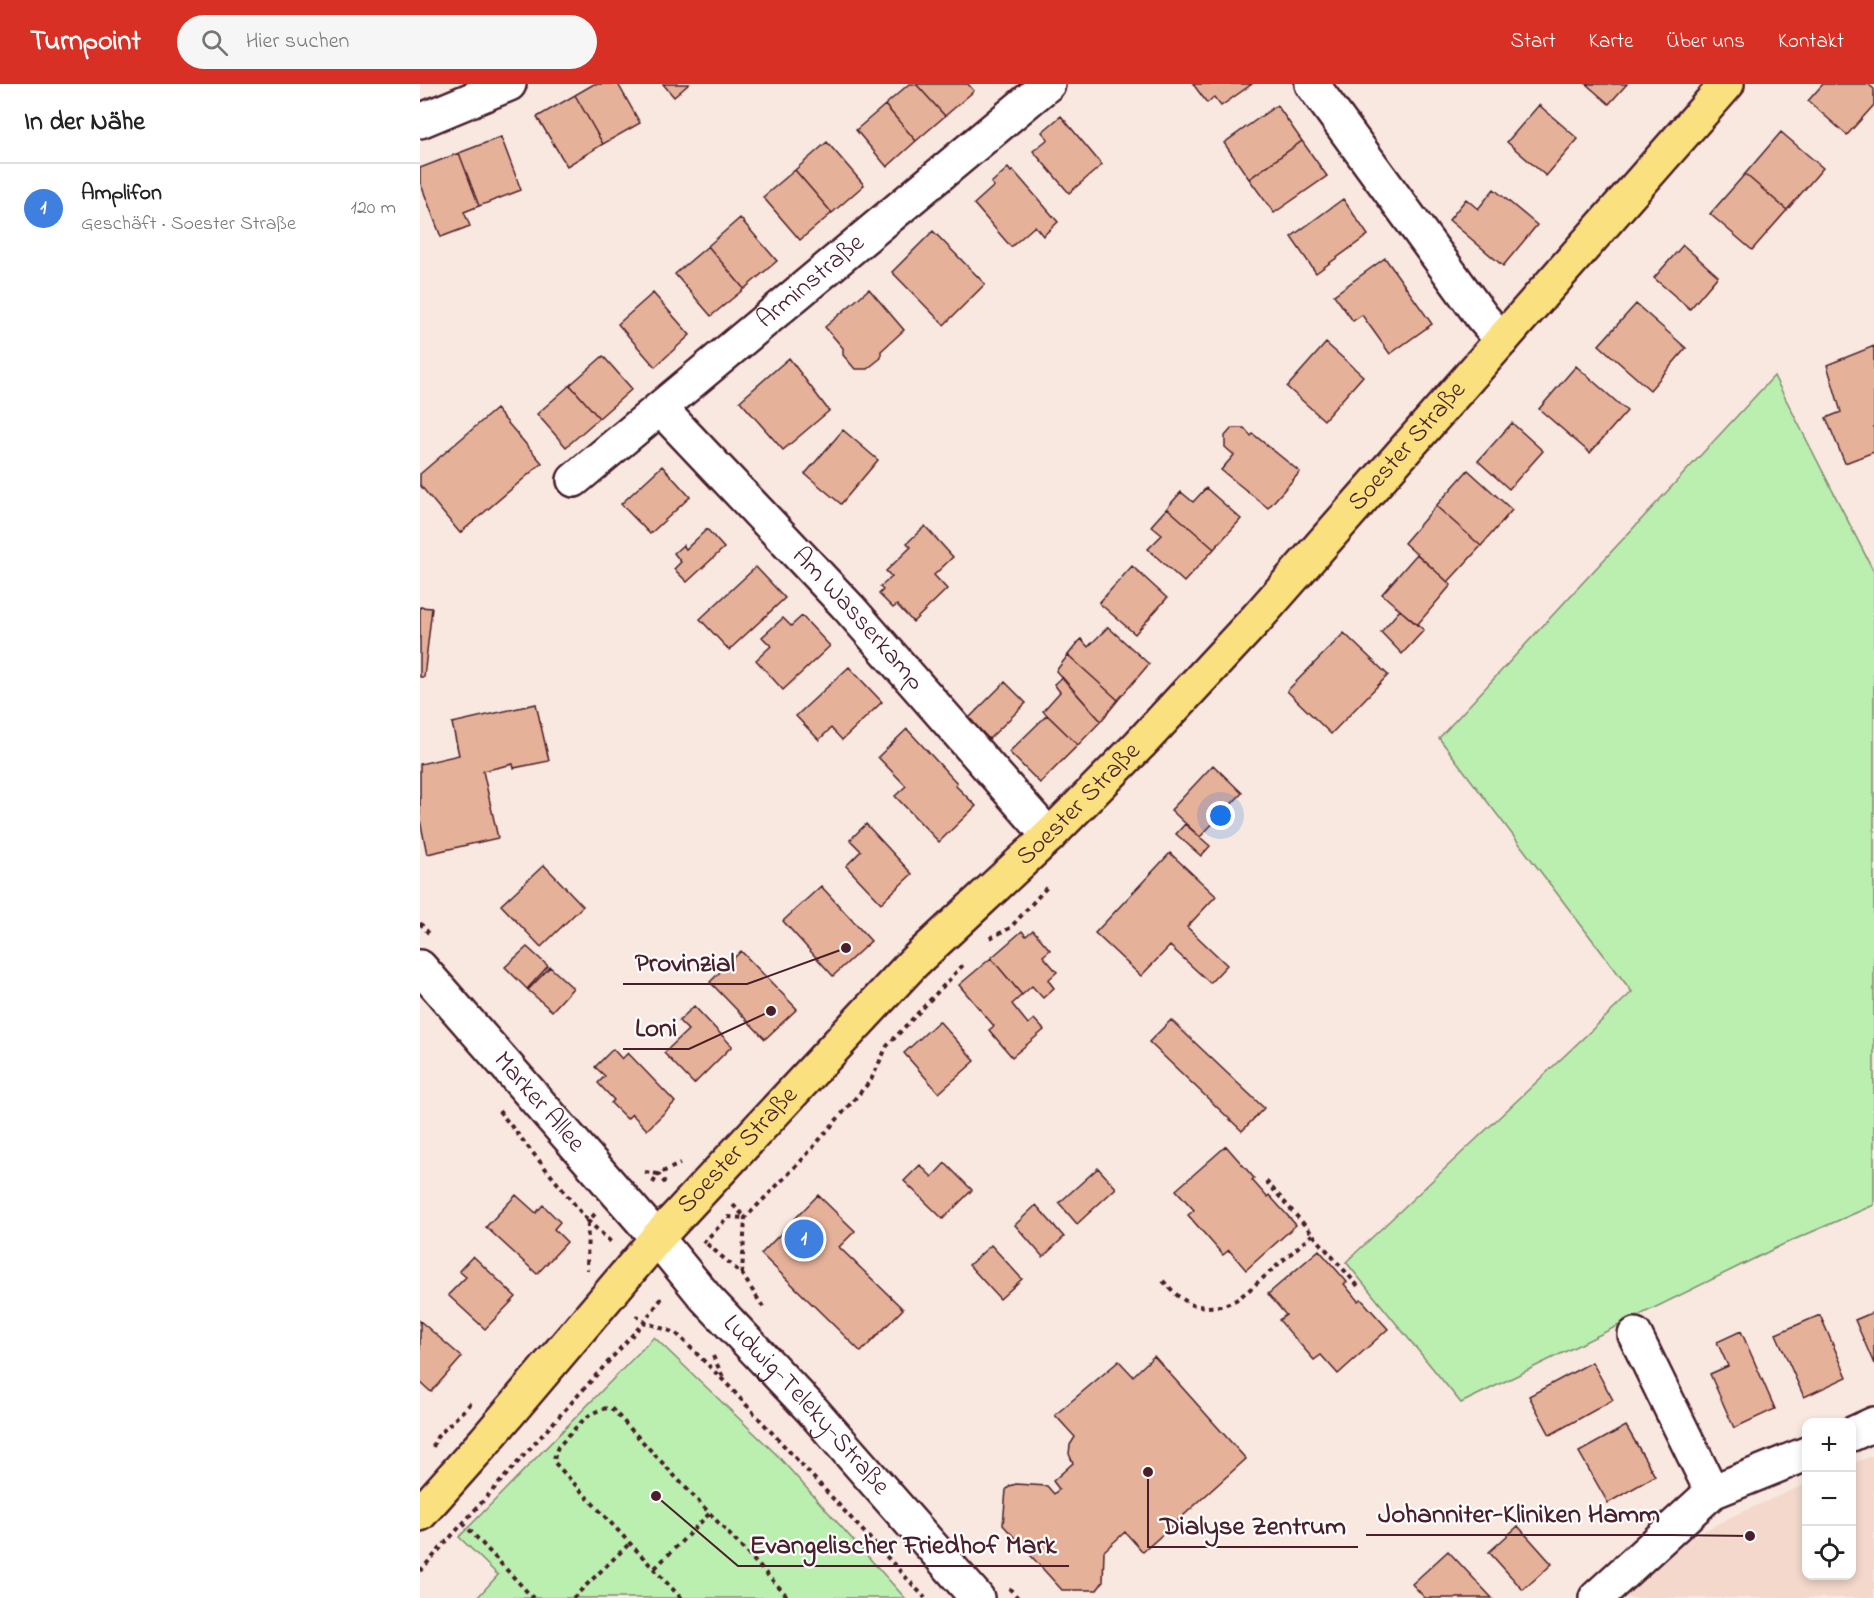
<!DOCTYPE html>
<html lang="de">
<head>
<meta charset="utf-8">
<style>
  body { margin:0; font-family:"Indie Flower",sans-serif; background:#f6f6f6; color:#222 }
  .controls { position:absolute; right:18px; bottom:18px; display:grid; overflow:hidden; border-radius:12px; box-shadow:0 3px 9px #0003 }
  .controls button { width:54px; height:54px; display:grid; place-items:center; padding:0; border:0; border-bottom:2px solid #e0e0e0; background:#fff; color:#222; font:30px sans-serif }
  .you { position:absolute; left:801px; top:732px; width:21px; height:21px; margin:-15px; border:4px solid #fff; border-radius:50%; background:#1a73e8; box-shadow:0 0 0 9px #1a73e833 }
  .badge { display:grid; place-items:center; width:39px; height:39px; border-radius:50%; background:#d93025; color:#fff; font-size:20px; font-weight:700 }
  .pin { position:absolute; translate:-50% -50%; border:3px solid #fff; box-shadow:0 2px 6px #0006 }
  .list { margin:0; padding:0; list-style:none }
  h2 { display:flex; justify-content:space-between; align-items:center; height:78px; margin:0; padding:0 24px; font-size:26px }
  h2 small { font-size:20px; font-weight:400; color:#767676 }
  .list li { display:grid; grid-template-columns:39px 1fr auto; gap:18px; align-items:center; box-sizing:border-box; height:90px; padding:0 24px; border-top:2px solid #e0e0e0 }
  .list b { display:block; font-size:22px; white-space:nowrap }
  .list p { margin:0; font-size:20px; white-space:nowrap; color:#767676 }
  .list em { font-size:20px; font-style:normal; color:#767676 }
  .icon { flex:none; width:33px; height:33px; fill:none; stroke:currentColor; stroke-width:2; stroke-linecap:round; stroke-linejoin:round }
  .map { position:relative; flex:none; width:1454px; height:1514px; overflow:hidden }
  header { display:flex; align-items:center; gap:36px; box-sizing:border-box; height:84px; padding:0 30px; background:#d93025; color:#fff }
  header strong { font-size:28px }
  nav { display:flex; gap:33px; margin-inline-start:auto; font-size:21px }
  .search { width:420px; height:54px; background:#f6f6f6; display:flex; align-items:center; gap:15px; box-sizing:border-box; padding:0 21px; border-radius:33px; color:#767676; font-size:22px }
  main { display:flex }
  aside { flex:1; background:#fff }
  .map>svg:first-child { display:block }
  .built { fill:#f3d8cb }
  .green { fill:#baefb0; stroke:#82876e; stroke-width:1.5 }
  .building { fill:#e6b199; stroke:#4a1f2b; stroke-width:1.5 }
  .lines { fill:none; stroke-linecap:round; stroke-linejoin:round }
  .minor-casing { stroke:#4a1f2b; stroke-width:38 }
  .major-casing { stroke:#4a1f2b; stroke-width:38 }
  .path { stroke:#4a1f2b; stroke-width:4; stroke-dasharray:4.5 4.5; stroke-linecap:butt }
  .minor { stroke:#fff; stroke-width:33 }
  .major { stroke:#fbe080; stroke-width:33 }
  .labels { text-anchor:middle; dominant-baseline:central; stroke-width:4.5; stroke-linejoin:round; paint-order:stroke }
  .street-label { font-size:26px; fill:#4a1f2b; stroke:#fff }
  .leader { fill:none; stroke:#4a1f2b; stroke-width:2 }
  .callout-dot { fill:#4a1f2b; stroke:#fff; stroke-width:2 }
  .callout-label { font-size:27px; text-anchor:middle; font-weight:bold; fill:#4a1f2b; stroke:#fff; stroke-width:4.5; stroke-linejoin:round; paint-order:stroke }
</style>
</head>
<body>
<header>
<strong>Turnpoint</strong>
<div class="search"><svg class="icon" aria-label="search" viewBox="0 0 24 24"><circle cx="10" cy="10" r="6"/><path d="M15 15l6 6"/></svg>Hier suchen</div>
<nav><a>Start</a><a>Karte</a><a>Über uns</a><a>Kontakt</a></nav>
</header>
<main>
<aside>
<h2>In der Nähe<small></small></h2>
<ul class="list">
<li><span class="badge" style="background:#3f7fe0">1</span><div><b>Amplifon</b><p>Geschäft · Soester Straße</p></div><em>120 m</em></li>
</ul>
</aside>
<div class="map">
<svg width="1454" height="1514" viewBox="0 0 1454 1514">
  <rect width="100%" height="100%" fill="#f8e8e0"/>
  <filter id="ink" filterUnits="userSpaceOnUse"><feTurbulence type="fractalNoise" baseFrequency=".0167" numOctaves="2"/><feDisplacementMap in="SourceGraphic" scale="12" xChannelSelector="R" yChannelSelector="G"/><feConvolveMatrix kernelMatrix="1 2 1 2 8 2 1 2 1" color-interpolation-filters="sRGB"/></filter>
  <g filter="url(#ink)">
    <path class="built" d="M1454,1371V1514H1189L1235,1472L1313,1432L1386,1400V1492H1432V1380Z"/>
    <path class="green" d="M1354,292L1454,488V1121L1364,1160L1041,1319L926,1178L1212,908L1019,654Z
      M234,1253L357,1371L485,1514H57L78,1491L39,1453Z"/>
    <path class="building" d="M174,0H198L220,39L183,60L155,11Z
      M243,0H269L254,13Z
      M489,0H496L525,32L496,57L465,21Z
      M496,0H548L554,7L525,32Z
      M773,0H832L801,22L794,13L787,19Z
      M1166,0H1207L1189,20Z
      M1403,0H1448L1454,5V21L1427,51L1388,17Z
      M155,11L183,60L147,82L117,33Z
      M465,21L496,57L467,83L436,46Z
      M857,21L882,57L829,95L804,59Z
      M1119,21L1158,55L1126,92L1087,58Z
      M641,32L682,81L649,109L613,67L628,55L622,48Z
      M1361,48L1403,84L1367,126L1325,90Z
      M81,53L101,106L59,122L39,69Z
      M882,57L907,92L854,129L829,95Z
      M407,58L444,101L412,129L375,86Z
      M39,69L59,122L44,128L50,142L21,153L0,98V84Z
      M588,84L591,88L593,86L638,138L623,152L615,142L591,163L554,120L574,102L571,99Z
      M375,86L412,129L380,156L343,113Z
      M1325,90L1367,126L1332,166L1290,130Z
      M1074,105L1117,141L1083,182L1029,136L1046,115L1058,125Z
      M923,115L948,151L896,189L871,153Z
      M320,134L357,177L324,205L288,162Z
      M513,147L565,200L524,241L472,188Z
      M1263,161L1298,192L1270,225L1234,194Z
      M288,162L324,205L291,232L255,190Z
      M965,174L1012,240L970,270L942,231L933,237L914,211Z
      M449,205L484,246L461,267V274L447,285H435L423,271V264L405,243Z
      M233,209L270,251L235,283L198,240Z
      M1216,220L1266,264L1230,306L1179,261Z
      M906,259L943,292L904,336L867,303Z
      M1454,262V368L1425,379L1406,334L1421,328L1407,281Z
      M183,272L212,305L179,334L150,301Z
      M369,274L409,327L363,366L320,317Z
      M1156,282L1207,327L1170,369L1119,325Z
      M150,301L179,334L146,363L117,330Z
      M76,325L122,379L40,449L0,401V390Z
      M1092,339L1123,367L1089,405L1058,377Z
      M812,344H824L831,352L833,350L880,388L848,424L801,386L814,371L805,363V352Z
      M423,346L458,376L421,420L385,390Z
      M242,382L270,413L230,450L201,420Z
      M1048,386L1092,426L1061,462L1016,422Z
      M786,404L821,435L794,465L747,424L761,408L773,418Z
      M1016,422L1061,462L1028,498L984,459Z
      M747,424L794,465L764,498L728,465L742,451L731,442Z
      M505,442L533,473L514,491L527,505L493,538L477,521L473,524L459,510L463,506L460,503L472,493L466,487L491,463L487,459Z
      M287,445L304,464L267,498L254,485L261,478L254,469L263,461L266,465Z
      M997,470L1031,501L997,541L962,510Z
      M712,482L747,514L715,550L679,519Z
      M336,483L365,514L309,566L280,535Z
      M0,523L12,524L4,593H0Z
      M980,526L1004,546L982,570L961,548Z
      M382,532L410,562L363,606L336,576L351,562L342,553L363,534L371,542Z
      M688,543L729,580L698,616L648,571L661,555L668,563Z
      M924,549L968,591L911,650L867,607Z
      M648,571L698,616L681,637L636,587Z
      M429,583L462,618L422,656L411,644L399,656L376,632Z
      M642,593L681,637L658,661L623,627L640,608L634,600Z
      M585,598L606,619L569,655L549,634Z
      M116,620L129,677L94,684L93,680L63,687L78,754L7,770L0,736V680L39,671L32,639Z
      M627,631L658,661L620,699L589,668Z
      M487,645L537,699L535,701L556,722L519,758L475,712L486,702L458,673Z
      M793,681L822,709L780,753L751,726Z
      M446,740L492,790L461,819L426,782L441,767L430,756Z
      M765,740L790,762L781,772L756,750Z
      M750,769L796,812L767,843L807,881L790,899L750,862L721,892L675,849Z
      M124,781L163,822L121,863L81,821Z
      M401,802L451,857L413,892L363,837Z
      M613,846L630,866L623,872L637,888L628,896L634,904L623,914L612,902L602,911L571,874L602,847L606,852Z
      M107,863L128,882L107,905L85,883Z
      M321,867L377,925L345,955L290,898Z
      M571,874L602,911L592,920L608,940L614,935L624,946L592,973L569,946L574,942L539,901Z
      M130,883L153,904L132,927L108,906Z
      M274,922L312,962L274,1000L244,969L268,946L259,937Z
      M751,936L844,1024L822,1047L729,958Z
      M519,937L555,977L519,1009L484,969Z
      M193,965L202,975L208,969L255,1018L227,1046L212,1030L207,1035L191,1019L194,1016L178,999L185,992L175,983Z
      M806,1062L834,1094L832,1096L847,1113L849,1111L876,1141L826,1186L809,1166L803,1171L768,1131L774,1126L756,1106Z
      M525,1079L552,1106L523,1135L484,1097L500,1081L512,1093Z
      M678,1084L696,1104L657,1140L639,1119Z
      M96,1111L116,1129L123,1121L140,1138L134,1145L147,1158L117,1190L66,1143Z
      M398,1111L435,1147L419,1163L483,1225L441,1268L341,1170Z
      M616,1121L644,1153L623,1173L595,1141Z
      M571,1161L602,1195L580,1215L549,1181Z
      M899,1166L927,1198L924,1200L938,1217L941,1215L968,1245L918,1290L901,1271L894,1276L859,1236L866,1231L848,1210Z
      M53,1172L96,1213L65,1245L28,1211L46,1193L39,1187Z
      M1454,1228V1280L1435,1236Z
      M1400,1231L1427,1293L1384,1313L1356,1250Z
      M0,1237L42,1273L11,1308L0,1298Z
      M1321,1247L1355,1325L1314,1344L1290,1290L1308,1282L1297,1258Z
      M734,1272L826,1375L723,1468L705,1448L684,1467L683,1498L677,1506H642L583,1441L586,1406L590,1402L596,1400L627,1402L634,1410L639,1405L633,1397L653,1379L649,1370L650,1361L655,1353L635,1331L699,1277L713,1292Z
      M1172,1278L1193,1316L1130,1351L1109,1312Z
      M1206,1342L1235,1392L1188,1419L1159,1368Z
      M1098,1442L1132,1480L1103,1506L1069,1468Z
      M1028,1467L1072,1514H1005L992,1500Z"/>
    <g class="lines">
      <g class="minor-casing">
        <g id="minor">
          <path d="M892,0L1062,233L1082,256"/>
          <path d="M0,37L89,0"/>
          <path id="s1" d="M241,325L429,524L629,752"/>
          <path id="s2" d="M154,396L628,0"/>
          <path id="s3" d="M0,883L237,1154L286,1214L392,1326L557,1514"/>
          <path d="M1215,1251L1292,1408"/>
          <path d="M1432,1350L1454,1340"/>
          <path d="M1176,1514L1292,1408L1386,1370"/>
        </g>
      </g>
      <g class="major-casing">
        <g id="major">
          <path id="s4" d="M0,1430L65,1357L237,1154L493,879L629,752L720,660L837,534L1307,0"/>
        </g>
      </g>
      <path class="path" d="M0,839L11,852
        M570,854L590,844L628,802
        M79,1027L168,1137L167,1186
        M225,1088L238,1090L260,1080
        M846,1097L938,1202
        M233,1099L238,1090L245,1099
        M313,1121L325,1133
        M175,1130L168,1137L191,1158
        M283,1159L308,1133L325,1134
        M287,1160L322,1190L345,1226
        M322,1190L325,1134L382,1076L451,996L467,962L543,881
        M743,1197L758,1212L772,1221L787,1223L802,1222L816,1216L828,1207L893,1150
        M216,1231L224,1238L256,1249L306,1299L505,1514
        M293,1272L304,1295
        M13,1363L17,1353L53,1317
        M43,1439L113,1514
        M235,1484L290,1429
        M0,1487L224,1238L242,1214
        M589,1504L598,1514
        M153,1514L211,1458
        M261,1514L134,1378L135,1370L138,1363C153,1348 168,1324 191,1324L369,1514"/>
      <use href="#minor" class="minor"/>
      <use href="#major" class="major"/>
    </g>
  </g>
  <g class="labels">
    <g class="street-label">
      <text stroke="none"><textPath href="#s2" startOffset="309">Arminstraße</textPath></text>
      <text stroke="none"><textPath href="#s4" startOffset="1455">Soester Straße</textPath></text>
      <text stroke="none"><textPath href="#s1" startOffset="288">Am Wasserkamp</textPath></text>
      <text stroke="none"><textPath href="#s4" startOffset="969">Soester Straße</textPath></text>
      <text stroke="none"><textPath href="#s3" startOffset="180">Marker Allee</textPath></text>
      <text stroke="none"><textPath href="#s4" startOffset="483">Soester Straße</textPath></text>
      <text stroke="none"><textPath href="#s3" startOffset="584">Ludwig-Teleky-Straße</textPath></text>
    </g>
  </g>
  <path class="leader" d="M426 864L327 900H203M351 927L269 965H203M1330 1452L1251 1451H946M728 1388L728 1463H938M236 1412L318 1482H649"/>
  <g class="callout-dot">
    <circle cx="426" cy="864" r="6"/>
    <circle cx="351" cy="927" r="6"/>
    <circle cx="1330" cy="1452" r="6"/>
    <circle cx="728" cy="1388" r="6"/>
    <circle cx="236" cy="1412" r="6"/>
  </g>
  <g class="callout-label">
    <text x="265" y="887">Provinzial</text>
    <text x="236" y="952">Loni</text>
    <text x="1099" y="1438">Johanniter-Kliniken Hamm</text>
    <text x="833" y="1450">Dialyse Zentrum</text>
    <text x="483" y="1469">Evangelischer Friedhof Mark</text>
  </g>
</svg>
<div class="controls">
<button>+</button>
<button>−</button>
<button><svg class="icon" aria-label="locate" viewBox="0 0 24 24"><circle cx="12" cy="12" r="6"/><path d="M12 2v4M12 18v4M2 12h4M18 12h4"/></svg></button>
</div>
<div class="you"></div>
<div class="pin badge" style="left:384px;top:1155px;background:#3f7fe0">1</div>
</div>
</main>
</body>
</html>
